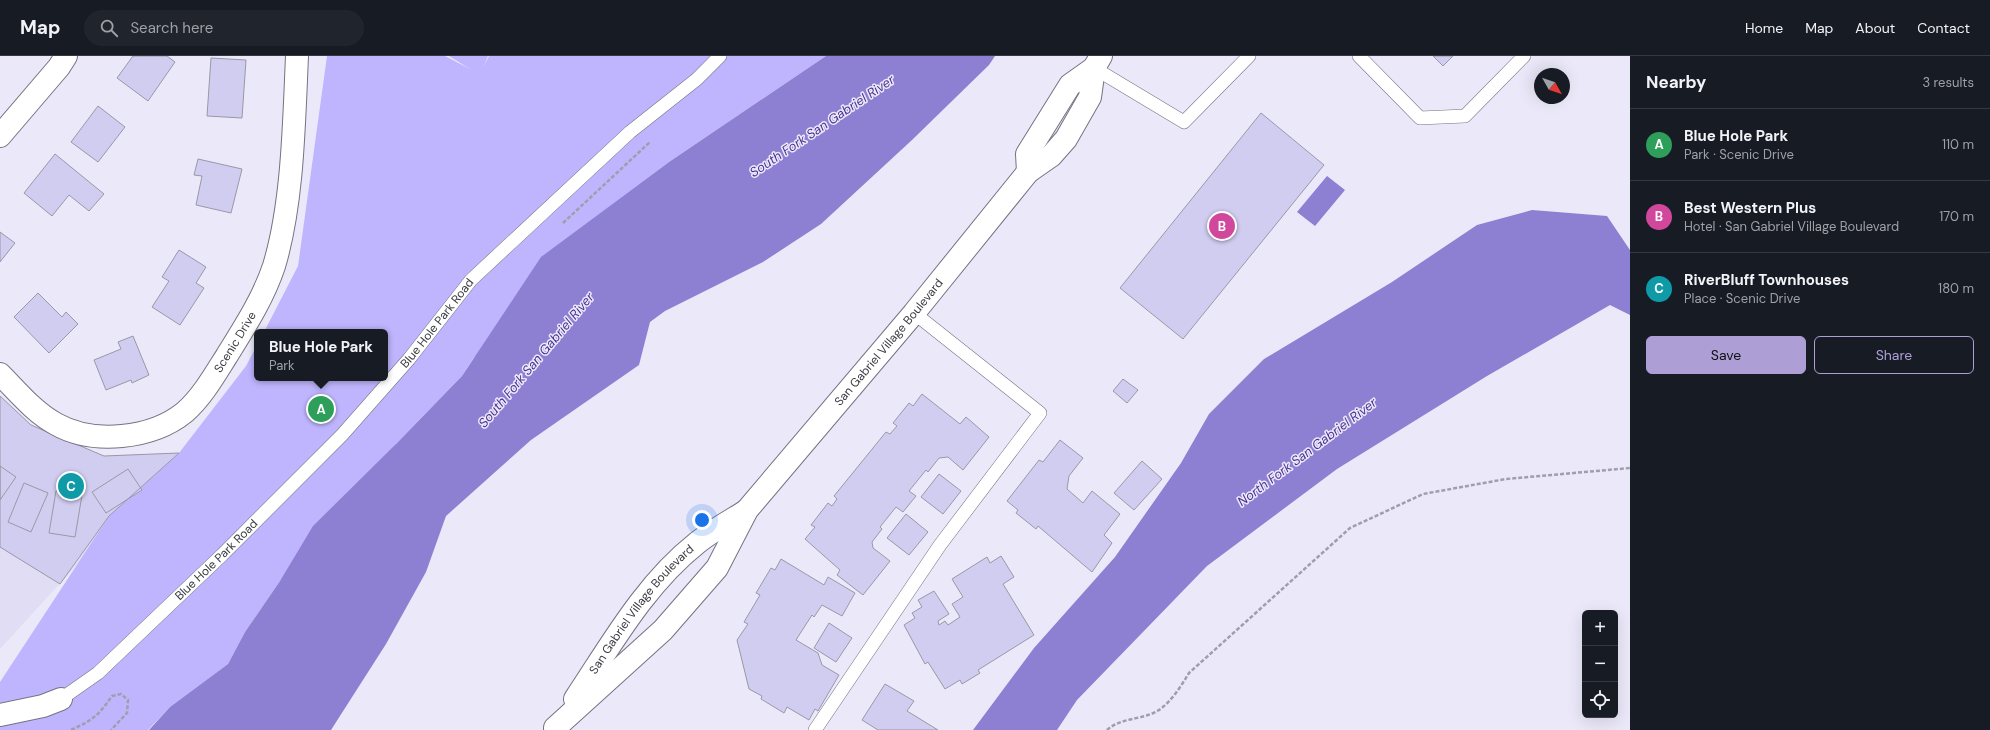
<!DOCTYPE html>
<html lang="en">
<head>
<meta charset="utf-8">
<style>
  body { margin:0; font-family:"DM Sans",sans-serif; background:#20242c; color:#f1f3f6 }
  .controls { position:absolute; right:12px; bottom:12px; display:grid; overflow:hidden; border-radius:6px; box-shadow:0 4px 16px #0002 }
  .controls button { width:36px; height:36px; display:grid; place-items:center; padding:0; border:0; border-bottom:1px solid #363941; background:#171b24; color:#f1f3f6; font:20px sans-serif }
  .compass { position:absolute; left:1534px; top:12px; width:36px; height:36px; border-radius:50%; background:#171b24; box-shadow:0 4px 16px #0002; rotate:130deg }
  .you { position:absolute; left:702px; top:464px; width:14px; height:14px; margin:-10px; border:3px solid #fff; border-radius:50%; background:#1a73e8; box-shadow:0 0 0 6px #1a73e833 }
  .badge { display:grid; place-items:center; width:26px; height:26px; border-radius:50%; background:#ad9fd6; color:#fff; font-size:13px; font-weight:700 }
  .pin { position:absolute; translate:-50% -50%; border:2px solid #fff; box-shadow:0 1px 4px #0006 }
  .popup { position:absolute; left:254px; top:273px; width:134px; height:52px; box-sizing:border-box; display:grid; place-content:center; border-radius:6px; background:#171b24; filter:drop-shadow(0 1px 3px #0005); font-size:13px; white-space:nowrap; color:#9ea1a6 }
  .popup b { font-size:15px; color:#f1f3f6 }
  .popup::after { content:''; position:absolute; left:50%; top:100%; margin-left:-8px; border:8px solid transparent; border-top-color:#171b24 }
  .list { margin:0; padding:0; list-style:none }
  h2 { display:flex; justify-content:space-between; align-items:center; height:52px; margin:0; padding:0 16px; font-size:17px }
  h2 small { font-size:13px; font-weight:400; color:#9ea1a6 }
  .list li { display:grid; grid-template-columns:26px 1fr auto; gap:12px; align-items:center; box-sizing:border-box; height:72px; padding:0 16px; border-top:1px solid #363941 }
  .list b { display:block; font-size:15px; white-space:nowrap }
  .list p { margin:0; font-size:13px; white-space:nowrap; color:#9ea1a6 }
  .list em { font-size:13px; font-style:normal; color:#9ea1a6 }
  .actions { display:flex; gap:8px; padding:12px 16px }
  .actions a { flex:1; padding:9px 0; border:1px solid #ad9fd6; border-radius:6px; text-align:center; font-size:14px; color:#ad9fd6 }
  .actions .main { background:#ad9fd6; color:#111 }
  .icon { flex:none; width:22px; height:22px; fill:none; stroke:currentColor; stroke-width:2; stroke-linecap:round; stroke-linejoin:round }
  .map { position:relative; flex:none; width:1630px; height:674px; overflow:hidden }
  header { display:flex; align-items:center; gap:24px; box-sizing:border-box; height:56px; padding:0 20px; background:#171b24; border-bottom:1px solid #363941 }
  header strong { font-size:19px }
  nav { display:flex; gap:22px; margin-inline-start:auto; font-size:14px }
  .search { width:280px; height:36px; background:#20242c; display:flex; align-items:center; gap:10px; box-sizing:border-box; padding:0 14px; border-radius:22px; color:#9ea1a6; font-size:15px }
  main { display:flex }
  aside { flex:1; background:#171b24 }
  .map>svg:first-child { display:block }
  .built { fill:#e0ddf5 }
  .green { fill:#bfb5fe }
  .water { fill:#8d7fd1 }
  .building { fill:#d1cdf1; stroke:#9998a7 }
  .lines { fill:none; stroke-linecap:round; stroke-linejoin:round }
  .service-casing { stroke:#757381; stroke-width:14 }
  .minor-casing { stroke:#757381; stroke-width:24 }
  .path { stroke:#9f9eaa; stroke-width:2.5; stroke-dasharray:4 2; stroke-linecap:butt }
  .service { stroke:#fff; stroke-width:13 }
  .minor { stroke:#fff; stroke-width:22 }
  .labels { text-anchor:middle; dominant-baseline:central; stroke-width:3; stroke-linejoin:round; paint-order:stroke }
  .street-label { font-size:12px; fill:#3b3b41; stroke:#ebe9f9 }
  .water-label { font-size:13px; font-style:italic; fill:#4b3192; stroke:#ebe9f9 }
</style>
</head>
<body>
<header>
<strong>Map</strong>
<div class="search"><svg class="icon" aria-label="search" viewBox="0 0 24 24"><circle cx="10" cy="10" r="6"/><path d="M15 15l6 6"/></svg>Search here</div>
<nav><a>Home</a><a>Map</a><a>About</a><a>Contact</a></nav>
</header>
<main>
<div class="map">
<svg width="1630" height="674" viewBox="0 0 1630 674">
  <rect width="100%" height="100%" fill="#ebe9f9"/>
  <path class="built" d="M0,340L31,369L104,400L179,397L0,593Z"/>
  <path class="green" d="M327,0H445L470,13L449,0H488L484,10L489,0H826L672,104L473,303L462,320L397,387L280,525L245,576L228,608L170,651L148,674H0V626L109,460L179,397L246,310L257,289V322H385V276H264L298,210Z"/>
  <path class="water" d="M826,0H995L989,9L912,84L821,168L763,206L665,255L650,266L639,309L531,384L446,460L426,516L386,588L331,674H149L170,651L228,608L245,576L280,525L313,470L397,387L462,320L541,201L672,104Z
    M1327,120L1345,134L1315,170L1297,156Z
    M1532,154L1607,160L1630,194V259L1610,249L1487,320L1337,413L1207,510L1077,644L1057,674H973L1034,592L1115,501L1181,407L1209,358L1264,303L1392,226L1477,169Z"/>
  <path class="building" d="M133,0H167L175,6L148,45L117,22Z
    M1433,0H1453L1443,10Z
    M211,2L246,4L242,62L207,60Z
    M98,50L125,71L98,106L71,86Z
    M1261,57L1324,109L1183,283L1120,232Z
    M55,98L104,138L89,155L69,139L52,160L24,137Z
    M198,103L242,113L231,157L196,149L202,120L194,119Z
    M0,176L15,187L0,206Z
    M179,194L206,211L196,227L204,232L180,269L152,251L169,225L162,221Z
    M38,237L62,261L66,256L78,268L49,297L14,261Z
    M133,280L149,319L132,327L131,324L106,334L94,304L121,293L118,286Z
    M1123,323L1138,334L1127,347L1113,335Z
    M922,338L960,368L966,361L989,381L963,414L948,401L939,402L928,416L926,414L909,435L916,440L903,456L896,451L880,471L882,473L872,486L873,492L890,505L863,539L837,519L840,514L805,483L815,471L811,469L828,447L832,450L837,443L834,440L886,376L890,378L897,370L893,367L909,347L913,350Z
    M0,340L31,369L104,400L179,397L109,460L60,528L0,491Z
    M1060,384L1083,402L1069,420L1067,433L1083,447L1092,435L1120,458L1104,479L1112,487L1092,516L1038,470L1036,473L1016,457L1018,454L1007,445L1039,404L1043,406Z
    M1142,405L1162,423L1134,454L1114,437Z
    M0,410L16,421L0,444Z
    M128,413L142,434L106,457L92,436Z
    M939,418L961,435L943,458L921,441Z
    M24,427L48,437L31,476L8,466Z
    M56,435L82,439L75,481L49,477Z
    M906,458L928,476L909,499L887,482Z
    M1001,500L1014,521L1003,528L1034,579L978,614L980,617L962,628L960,624L945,633L928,606L925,608L904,569L915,562L912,557L922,551L918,544L934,535L949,558L938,565L939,569L945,565L948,569L960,561L952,548L963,541L952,523L987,501L990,507Z
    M781,503L824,529L828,521L855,537L842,560L822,549L814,561L812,559L796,584L818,597L822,609L839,619L818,655L815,653L809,664L787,651L784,657L761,643L762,640L749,633L737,584L748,568L744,566L760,539L756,537L771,512L775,514Z
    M829,567L852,582L836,606L814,592Z
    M885,628L914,645L907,655L938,674H878L862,664Z"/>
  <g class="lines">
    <g class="service-casing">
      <g id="service">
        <path d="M1359,0L1420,62L1465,60L1524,0"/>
        <path d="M1094,12L1184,66L1249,0"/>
        <path id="s1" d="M61,643L98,617L222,499L342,379L409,303L471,224L630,76L697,23L720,0"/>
        <path d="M815,674L940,489L1040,357L914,257"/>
      </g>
    </g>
    <g class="minor-casing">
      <g id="minor">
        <path d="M0,80L59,11L66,0"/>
        <path d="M1028,116L1027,98L1070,29L1094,12"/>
        <path id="s2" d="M0,318C18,336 34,356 56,368C93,389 152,383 185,356C202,341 214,320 226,301C244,272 263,243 274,210C293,147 294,66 297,0"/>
        <path id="s3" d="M575,643C611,589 645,528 697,487C712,475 730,465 746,455"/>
        <path d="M0,659L43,650L61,643"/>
        <path id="s4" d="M555,672L663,574L717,512L747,454L914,257L1028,116L1051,100L1066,83L1090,41L1094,12L1101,0"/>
      </g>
    </g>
    <path class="path" d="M563,167L650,86
      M71,674C93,664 98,660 112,640L121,638L128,644L127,657L111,674
      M1107,674C1121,661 1144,664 1159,654C1172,645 1181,630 1189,617L1350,472L1423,438L1506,423L1630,412"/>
    <use href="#service" class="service"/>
    <use href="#minor" class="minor"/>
  </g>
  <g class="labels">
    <g class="street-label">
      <text stroke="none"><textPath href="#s1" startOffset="533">Blue Hole Park Road</textPath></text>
      <text stroke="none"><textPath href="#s2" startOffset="298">Scenic Drive</textPath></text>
      <text stroke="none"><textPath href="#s4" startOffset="513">San Gabriel Village Boulevard</textPath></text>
      <text stroke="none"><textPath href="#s1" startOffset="209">Blue Hole Park Road</textPath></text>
      <text stroke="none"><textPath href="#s3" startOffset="112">San Gabriel Village Boulevard</textPath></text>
    </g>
    <g class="water-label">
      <text transform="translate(822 70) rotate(-34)">South Fork San Gabriel River</text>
      <text transform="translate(536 304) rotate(-50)">South Fork San Gabriel River</text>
      <text transform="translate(1307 396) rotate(-37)">North Fork San Gabriel River</text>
    </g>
  </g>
</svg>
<div class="controls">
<button>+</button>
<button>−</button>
<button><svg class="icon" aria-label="locate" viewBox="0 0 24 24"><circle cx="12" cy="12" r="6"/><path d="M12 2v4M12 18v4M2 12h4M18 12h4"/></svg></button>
</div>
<svg class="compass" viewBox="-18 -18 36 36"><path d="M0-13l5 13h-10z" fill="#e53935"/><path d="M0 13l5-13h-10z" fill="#9ea1a6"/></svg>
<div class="you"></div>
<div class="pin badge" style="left:321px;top:353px;background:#2e9e5b">A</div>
<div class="popup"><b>Blue Hole Park</b>Park</div>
<div class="pin badge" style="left:1222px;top:170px;background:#d1479c">B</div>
<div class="pin badge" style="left:71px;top:430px;background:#0f9aa8">C</div>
</div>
<aside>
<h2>Nearby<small>3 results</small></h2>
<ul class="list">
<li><span class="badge" style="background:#2e9e5b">A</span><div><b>Blue Hole Park</b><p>Park · Scenic Drive</p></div><em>110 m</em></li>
<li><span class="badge" style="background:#d1479c">B</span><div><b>Best Western Plus</b><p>Hotel · San Gabriel Village Boulevard</p></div><em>170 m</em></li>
<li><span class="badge" style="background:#0f9aa8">C</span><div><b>RiverBluff Townhouses</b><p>Place · Scenic Drive</p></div><em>180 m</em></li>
</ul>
<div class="actions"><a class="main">Save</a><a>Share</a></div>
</aside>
</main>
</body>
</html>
